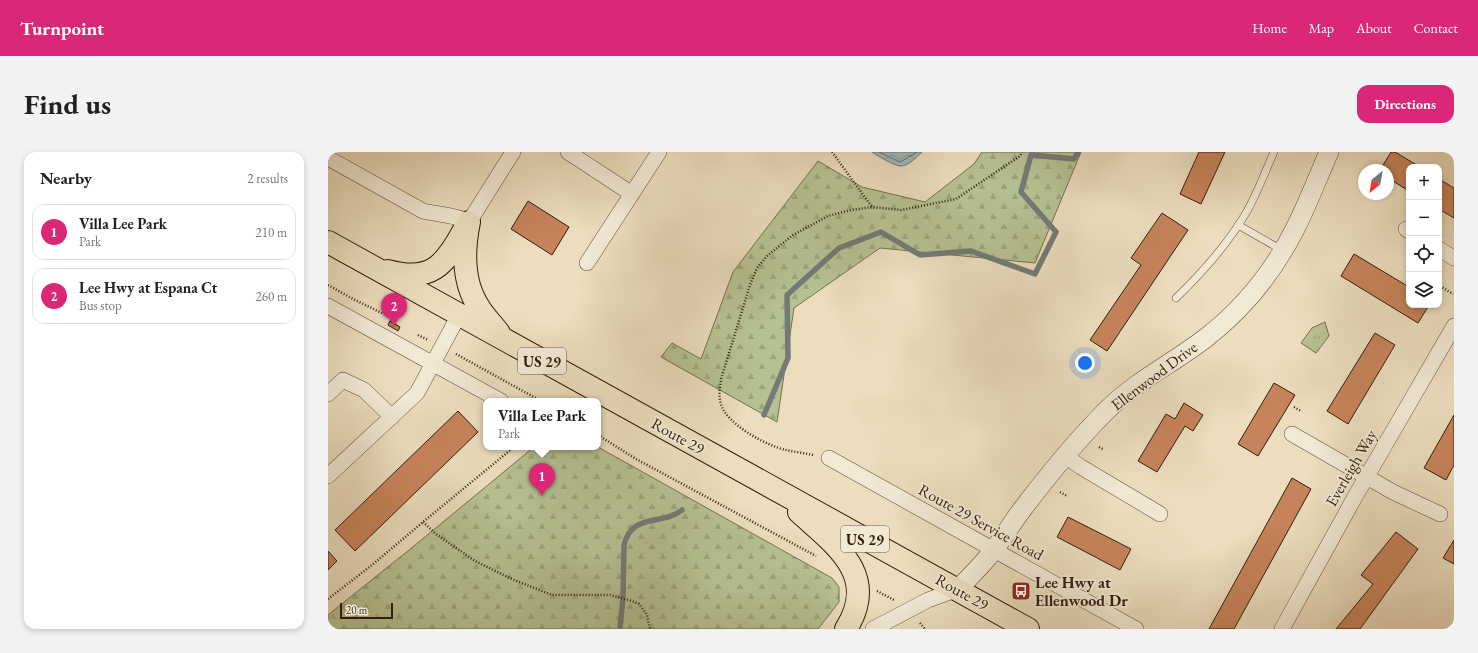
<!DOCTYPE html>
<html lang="en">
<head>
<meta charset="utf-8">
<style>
  body { margin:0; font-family:"EB Garamond",serif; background:#f2f2f2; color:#202124 }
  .controls { position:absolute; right:12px; top:12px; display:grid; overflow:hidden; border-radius:8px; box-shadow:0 2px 6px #0003 }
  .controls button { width:36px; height:36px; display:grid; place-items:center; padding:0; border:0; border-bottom:1px solid #e0e0e0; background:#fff; color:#202124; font:20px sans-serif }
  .compass { position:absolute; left:1030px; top:12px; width:36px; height:36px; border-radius:50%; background:#fff; box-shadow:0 2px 6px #0003; rotate:211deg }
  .scale { position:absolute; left:12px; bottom:10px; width:53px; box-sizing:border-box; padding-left:4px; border:2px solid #311e0d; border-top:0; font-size:11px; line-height:14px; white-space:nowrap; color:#311e0d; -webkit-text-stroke:3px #f2e9d5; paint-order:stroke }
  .you { position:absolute; left:757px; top:211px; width:14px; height:14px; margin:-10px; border:3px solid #fff; border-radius:50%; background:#1a73e8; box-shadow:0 0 0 6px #1a73e833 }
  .badge { display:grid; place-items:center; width:26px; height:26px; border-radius:50%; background:#db2777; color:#fff; font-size:13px; font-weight:700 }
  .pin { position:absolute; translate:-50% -33px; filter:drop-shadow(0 1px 2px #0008) }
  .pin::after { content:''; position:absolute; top:21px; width:14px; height:12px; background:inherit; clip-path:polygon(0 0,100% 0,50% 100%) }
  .popup { position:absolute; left:155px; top:246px; width:118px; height:52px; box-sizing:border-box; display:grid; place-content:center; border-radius:8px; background:#fff; filter:drop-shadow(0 1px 3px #0005); font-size:13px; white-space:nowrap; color:#757577 }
  .popup b { font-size:15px; color:#202124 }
  .popup::after { content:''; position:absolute; left:50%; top:100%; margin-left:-8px; border:8px solid transparent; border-top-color:#fff }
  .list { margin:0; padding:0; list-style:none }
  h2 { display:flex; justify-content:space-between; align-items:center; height:52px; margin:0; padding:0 16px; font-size:17px }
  h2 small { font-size:13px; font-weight:400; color:#757577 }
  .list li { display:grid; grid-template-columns:26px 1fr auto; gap:12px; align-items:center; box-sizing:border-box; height:56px; margin:0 8px 8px; padding:0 8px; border:1px solid #e0e0e0; border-radius:12px }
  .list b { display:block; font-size:15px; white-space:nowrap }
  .list p { margin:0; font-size:13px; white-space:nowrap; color:#757577 }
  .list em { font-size:13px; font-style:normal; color:#757577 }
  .icon { flex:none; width:22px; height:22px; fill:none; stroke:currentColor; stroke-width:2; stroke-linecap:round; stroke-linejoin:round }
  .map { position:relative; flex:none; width:1126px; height:477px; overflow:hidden; border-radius:12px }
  header { display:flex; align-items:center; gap:24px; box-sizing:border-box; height:56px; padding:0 20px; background:#db2777; color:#fff }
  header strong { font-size:19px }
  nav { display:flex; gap:22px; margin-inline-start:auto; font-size:14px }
  .intro { display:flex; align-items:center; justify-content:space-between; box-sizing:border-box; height:96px; padding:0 24px }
  h1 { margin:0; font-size:28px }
  .button { padding:10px 18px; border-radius:12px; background:#db2777; color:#fff; font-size:14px; font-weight:700 }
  main { display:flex; gap:24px; padding:0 24px }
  aside { flex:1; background:#fff; border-radius:12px; box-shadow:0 2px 6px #0003 }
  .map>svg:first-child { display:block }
  .grass { fill:url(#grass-tufts); stroke:#747050 }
  .forest { fill:url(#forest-firs); stroke:#747050 }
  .water { fill:url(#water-waves); stroke:#737a77 }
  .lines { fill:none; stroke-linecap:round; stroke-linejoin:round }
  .shore { stroke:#686b65; stroke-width:1 }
  .stream { stroke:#737a77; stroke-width:5.5 }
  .building { fill:#c7835b; stroke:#311e0d }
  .service-casing { stroke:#604e39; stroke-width:8 }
  .minor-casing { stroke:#604e39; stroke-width:16 }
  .tertiary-casing { stroke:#604e39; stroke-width:20 }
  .primary-casing { stroke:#311e0d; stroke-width:24 }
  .path { stroke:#311e0d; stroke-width:2.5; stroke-dasharray:1 2; stroke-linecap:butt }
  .service { stroke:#f2e9d5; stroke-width:7 }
  .minor { stroke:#f2e9d5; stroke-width:15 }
  .tertiary { stroke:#f2e9d5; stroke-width:19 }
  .primary { stroke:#ebddbe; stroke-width:22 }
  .labels { text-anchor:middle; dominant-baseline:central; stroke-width:3.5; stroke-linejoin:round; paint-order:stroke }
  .shield { fill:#f2e9d5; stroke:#6b5b49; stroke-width:1 }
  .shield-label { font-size:15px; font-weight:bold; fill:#311e0d }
  .street-label { font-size:16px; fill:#311e0d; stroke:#f2e9d5 }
  .poi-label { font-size:16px; font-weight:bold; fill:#311e0d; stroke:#f2e9d5; text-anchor:start }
</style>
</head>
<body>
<header>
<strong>Turnpoint</strong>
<nav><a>Home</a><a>Map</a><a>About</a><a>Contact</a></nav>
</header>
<div class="intro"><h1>Find us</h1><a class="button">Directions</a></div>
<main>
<aside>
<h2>Nearby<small>2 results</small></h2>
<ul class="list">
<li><span class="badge">1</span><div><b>Villa Lee Park</b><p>Park</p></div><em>210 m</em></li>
<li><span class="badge">2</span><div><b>Lee Hwy at Espana Ct</b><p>Bus stop</p></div><em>260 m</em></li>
</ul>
</aside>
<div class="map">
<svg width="1126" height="477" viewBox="0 0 1126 477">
  <defs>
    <pattern id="grass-tufts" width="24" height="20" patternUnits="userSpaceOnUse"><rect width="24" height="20" fill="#b6c192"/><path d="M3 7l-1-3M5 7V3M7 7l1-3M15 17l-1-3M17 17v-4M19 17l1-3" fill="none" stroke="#9da57d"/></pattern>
    <pattern id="forest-firs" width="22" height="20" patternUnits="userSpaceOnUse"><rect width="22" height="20" fill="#b6c192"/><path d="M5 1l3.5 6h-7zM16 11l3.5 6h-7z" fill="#9da57d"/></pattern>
    <pattern id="water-waves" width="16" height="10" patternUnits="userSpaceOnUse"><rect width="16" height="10" fill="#9fb8bd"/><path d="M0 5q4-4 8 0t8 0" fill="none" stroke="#829598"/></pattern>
  </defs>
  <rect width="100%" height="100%" fill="#ebddbe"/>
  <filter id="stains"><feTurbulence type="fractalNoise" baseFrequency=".005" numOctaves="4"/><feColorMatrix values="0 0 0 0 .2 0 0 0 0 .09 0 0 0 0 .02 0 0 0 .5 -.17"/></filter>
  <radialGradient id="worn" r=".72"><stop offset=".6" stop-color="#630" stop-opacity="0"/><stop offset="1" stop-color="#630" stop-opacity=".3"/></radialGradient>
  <path class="grass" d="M997,170L1001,184L988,201L973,191L984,176Z"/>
  <path class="forest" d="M654,0H753L707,111L552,96L466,156L449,270L333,205L344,191L373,207L405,120L490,9L534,35L597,50L646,12Z
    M206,295H270L504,426L511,435V450L490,477H0V463L86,394Z"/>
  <path class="water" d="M544,0H594C589,5 580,14 573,14C566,14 550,4 544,0Z"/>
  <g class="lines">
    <path class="shore" d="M551,0L572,10L589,0"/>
    <path class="stream" d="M436,263L460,206L459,143L511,96L553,80L592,103L643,99L707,122L728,80L693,40L703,3L746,7L750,0
      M292,477L295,446L296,393C304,360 335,374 354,358"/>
  </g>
  <path class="building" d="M871,0H897L873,52L852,42Z
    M1063,0H1067L1092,15H1081V39L1060,26V18H1052Z
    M1111,27L1126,36V66L1111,57Z
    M200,49L241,75L224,103L183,77Z
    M834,61L860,78L779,199L762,188L813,113L803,106Z
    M1026,102L1081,135V153H1101L1090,171L1013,124Z
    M62,169L72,175L70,179L60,173Z
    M1047,181L1067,193L1020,272L999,259Z
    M946,231L967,243L930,304L910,292Z
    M856,251L875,263L865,279L857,274L829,320L810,309L838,262L847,267Z
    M130,259L150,280L27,399L7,378Z
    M1126,263V313L1118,328L1096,316Z
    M964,326L983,337L906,477H881Z
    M740,365L803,397L792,418L729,385Z
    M1068,380L1090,397L1032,477H1008L1045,432L1033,423Z
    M1126,388V412L1115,406Z
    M0,399L9,409L0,418Z"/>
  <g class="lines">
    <g class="service-casing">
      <path id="service" d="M910,73L954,98
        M848,146C874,121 899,93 918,61C929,42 937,20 946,0"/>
    </g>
    <g class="minor-casing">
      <path id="minor" d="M240,0L304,42
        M0,6L95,59C111,63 126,62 141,70L185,0
        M1078,77L1081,79
        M1111,97L1126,106
        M259,111L331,0
        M0,154L173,249
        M0,242L15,228L36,238L64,265
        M964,282L1065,340L1112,362
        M737,304L753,315L832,362
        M501,306L808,477
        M0,324L89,241L131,163
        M545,477L600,448L630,437
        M954,477L1028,343L1126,174"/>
    </g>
    <g class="tertiary-casing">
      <path id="tertiary" d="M630,437C642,425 654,413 665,399C676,385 685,369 696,355C722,321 749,288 779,258C808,229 847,210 879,185C916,156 947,117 968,75C980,51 990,25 1001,0"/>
    </g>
    <g class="primary-casing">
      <path id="primary" d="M141,70C135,99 134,131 152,157C157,165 165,173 171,181
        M0,90L700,477
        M60,119C103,131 117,113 136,78
        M471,360C507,393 552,423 518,477"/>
    </g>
    <path class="path" d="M504,0L544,55
      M0,133L25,147L60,164L64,168
      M1112,134L1125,142
      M90,183L100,188
      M128,202L213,249
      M966,255L973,259
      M270,283L308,307L488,404
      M771,295L775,297
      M485,303C476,301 467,300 458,298C439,294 398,272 393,252C390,244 392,236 393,227L422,133L429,116L439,104L465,83L500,64L523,58L544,55L573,58L628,47L692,4L694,0
      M732,340L739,344
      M95,370L108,382L147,409L186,428L224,443H282L304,449L311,452L319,463L322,477
      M549,439L566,448
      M0,447L44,413L95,370L186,295
      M592,471L597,477"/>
    <use href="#service" class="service"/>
    <use href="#minor" class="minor"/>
    <use href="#tertiary" class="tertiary"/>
    <use href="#primary" class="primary"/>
  </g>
  <defs>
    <g id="bus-square" transform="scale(1)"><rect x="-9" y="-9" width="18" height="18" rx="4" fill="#8f2418" stroke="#f2e9d5"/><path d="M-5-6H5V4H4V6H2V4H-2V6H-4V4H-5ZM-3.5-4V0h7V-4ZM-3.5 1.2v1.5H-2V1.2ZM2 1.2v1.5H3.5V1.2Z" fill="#fff"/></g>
  </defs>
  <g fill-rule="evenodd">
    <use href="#bus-square" x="693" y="439"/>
  </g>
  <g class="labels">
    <g class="shield">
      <rect x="190" y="196" width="48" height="26" rx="3"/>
      <rect x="513" y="374" width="48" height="26" rx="3"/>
    </g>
    <g class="shield-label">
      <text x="214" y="209">US 29</text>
      <text x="537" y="387">US 29</text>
    </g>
    <g class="street-label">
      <text transform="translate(826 224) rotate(-37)">Ellenwood Drive</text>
      <text transform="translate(350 284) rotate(29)">Route 29</text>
      <text transform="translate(1023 316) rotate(-60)">Everleigh Way</text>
      <text transform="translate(653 370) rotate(29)">Route 29 Service Road</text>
      <text transform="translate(634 440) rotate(29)">Route 29</text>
    </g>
    <g class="poi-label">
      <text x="707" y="430">Lee Hwy at<tspan x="707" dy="18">Ellenwood Dr</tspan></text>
    </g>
  </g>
  <rect width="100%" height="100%" filter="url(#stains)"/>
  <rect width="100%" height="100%" fill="url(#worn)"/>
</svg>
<div class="controls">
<button>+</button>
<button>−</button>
<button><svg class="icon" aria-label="locate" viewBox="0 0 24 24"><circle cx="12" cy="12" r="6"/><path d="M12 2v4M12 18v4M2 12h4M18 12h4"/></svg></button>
<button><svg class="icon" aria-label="layers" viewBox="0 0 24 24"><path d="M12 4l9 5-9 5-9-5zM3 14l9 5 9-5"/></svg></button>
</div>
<svg class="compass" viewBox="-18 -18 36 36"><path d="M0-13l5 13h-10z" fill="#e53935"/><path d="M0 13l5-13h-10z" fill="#757577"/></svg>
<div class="scale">20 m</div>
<div class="you"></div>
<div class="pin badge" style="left:214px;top:344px">1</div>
<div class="popup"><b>Villa Lee Park</b>Park</div>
<div class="pin badge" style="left:66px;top:174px">2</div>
</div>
</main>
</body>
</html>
